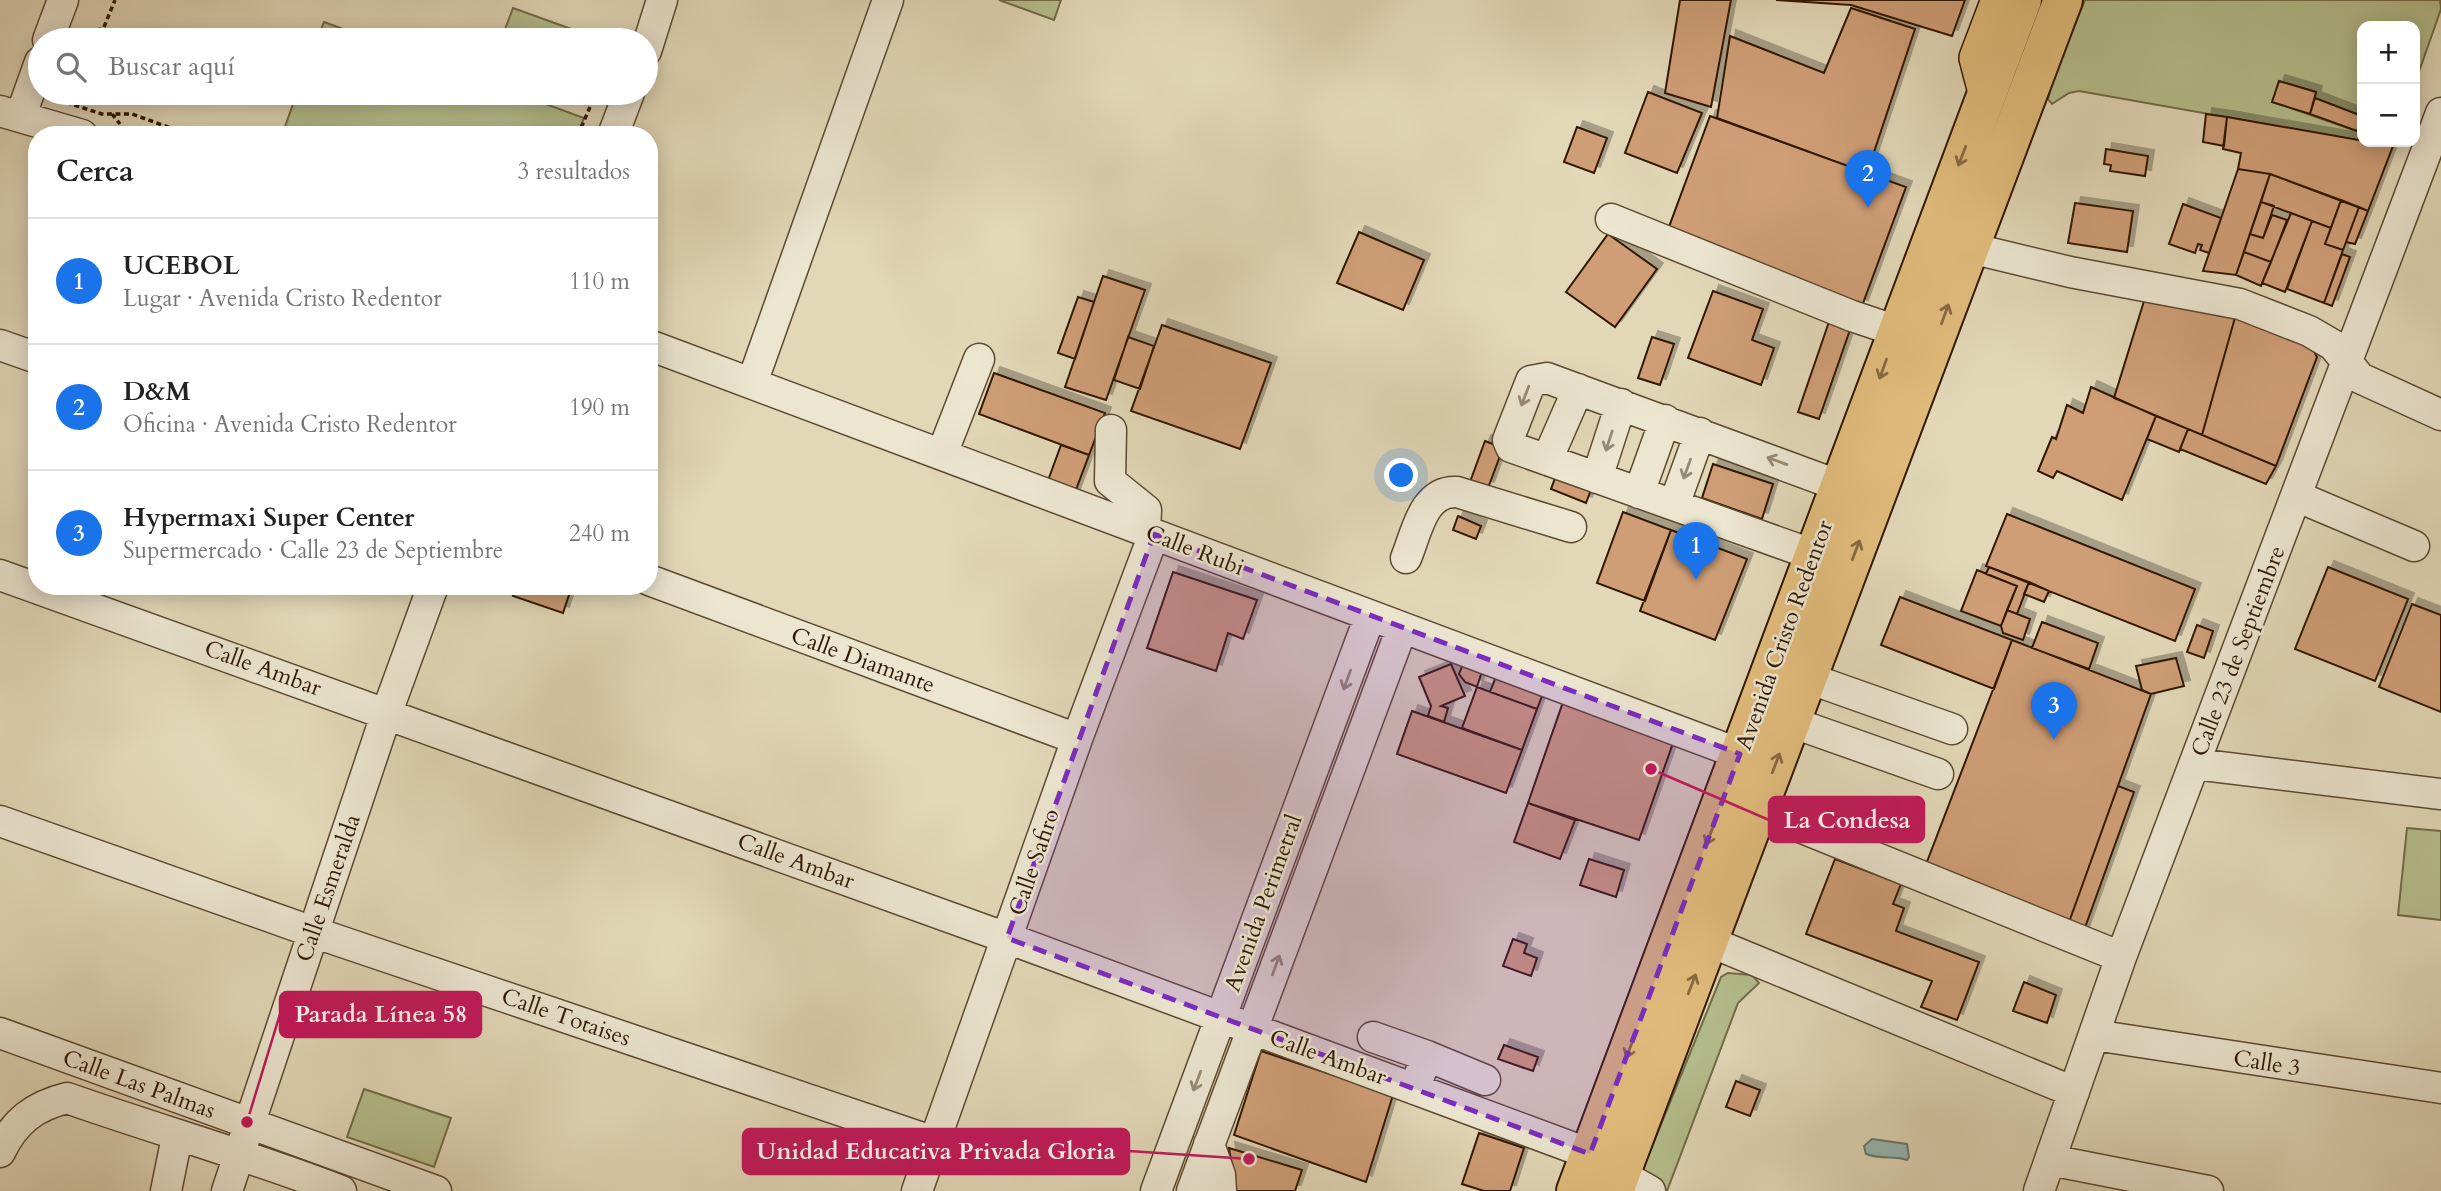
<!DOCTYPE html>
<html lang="es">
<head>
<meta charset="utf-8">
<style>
  body { margin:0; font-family:Cardo,serif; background:#f2f2f2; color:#222 }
  .controls { position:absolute; right:21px; top:21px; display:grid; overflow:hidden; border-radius:14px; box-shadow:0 4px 18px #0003 }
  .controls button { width:63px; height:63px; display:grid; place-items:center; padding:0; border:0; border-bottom:2px solid #e0e0e0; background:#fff; color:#222; font:35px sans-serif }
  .you { position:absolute; left:1402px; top:476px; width:24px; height:24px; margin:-18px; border:5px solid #fff; border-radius:50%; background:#1a73e8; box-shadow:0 0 0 10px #1a73e833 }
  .badge { display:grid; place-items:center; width:46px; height:46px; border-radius:50%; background:#1a73e8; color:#fff; font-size:23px; font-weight:700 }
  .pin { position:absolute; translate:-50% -58px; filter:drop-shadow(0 2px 4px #0008) }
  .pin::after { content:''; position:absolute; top:37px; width:24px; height:21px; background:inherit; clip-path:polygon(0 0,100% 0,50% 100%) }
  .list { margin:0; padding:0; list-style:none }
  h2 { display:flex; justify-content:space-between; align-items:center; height:91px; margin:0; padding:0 28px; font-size:30px }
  h2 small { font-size:23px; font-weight:400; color:#767676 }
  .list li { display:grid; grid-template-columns:46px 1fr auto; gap:21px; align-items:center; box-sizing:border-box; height:126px; padding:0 28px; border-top:2px solid #e0e0e0 }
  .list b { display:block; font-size:26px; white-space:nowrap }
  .list p { margin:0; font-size:23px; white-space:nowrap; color:#767676 }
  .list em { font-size:23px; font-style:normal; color:#767676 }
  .icon { flex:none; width:38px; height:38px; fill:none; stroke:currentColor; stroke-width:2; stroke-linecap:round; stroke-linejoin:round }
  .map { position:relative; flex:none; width:2441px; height:1191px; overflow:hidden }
  .search { position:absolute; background:#fff; box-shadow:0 4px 18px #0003; left:28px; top:28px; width:630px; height:77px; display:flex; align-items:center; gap:18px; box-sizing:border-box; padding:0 24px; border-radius:38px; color:#767676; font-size:26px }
  .panel { position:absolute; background:#fff; box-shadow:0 4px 18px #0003; left:28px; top:126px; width:630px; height:469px; border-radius:28px }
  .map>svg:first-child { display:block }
  .green { fill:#b5be8d; stroke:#726c48; stroke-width:2 }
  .water { fill:#95b9b4; stroke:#6d796d; stroke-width:2 }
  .building { fill:#cf9e77; stroke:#301903; stroke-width:2; filter:url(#shadow) }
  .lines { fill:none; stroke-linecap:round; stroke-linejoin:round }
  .minor-casing { stroke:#5c4930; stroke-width:33 }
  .major-casing { stroke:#301903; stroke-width:40 }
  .highway-casing { stroke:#301903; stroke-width:42 }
  .path { stroke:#301903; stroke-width:3.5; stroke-dasharray:5 3.5; stroke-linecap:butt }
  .minor { stroke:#ece6d1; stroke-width:30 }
  .major { stroke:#e1bc7c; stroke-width:37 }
  .highway { stroke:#e1bc7c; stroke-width:38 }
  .oneway { stroke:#886a40 }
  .oneway2 { stroke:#978a74 }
  .marked { fill:#7b2cbf; fill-opacity:0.2; stroke:#7b2cbf; stroke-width:5; stroke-dasharray:14 9; stroke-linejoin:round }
  .labels { text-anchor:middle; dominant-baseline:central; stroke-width:5; stroke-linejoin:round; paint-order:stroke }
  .street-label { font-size:23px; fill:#301903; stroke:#ece6d1 }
  .leader { fill:none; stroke:#c2185b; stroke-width:2.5 }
  .callout-dot { fill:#c2185b; stroke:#ece6d1; stroke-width:2.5 }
  .callout { fill:#c2185b; stroke:#c2185b; stroke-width:2.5 }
  .callout-label { font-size:24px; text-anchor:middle; font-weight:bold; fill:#fff }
</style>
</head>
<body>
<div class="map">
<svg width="2441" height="1191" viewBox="0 0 2441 1191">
  <defs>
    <filter id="shadow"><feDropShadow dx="6" dy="-6" stdDeviation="0" flood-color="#0004"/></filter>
  </defs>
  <rect width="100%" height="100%" fill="#e2d8b8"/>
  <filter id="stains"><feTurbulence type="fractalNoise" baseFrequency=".00286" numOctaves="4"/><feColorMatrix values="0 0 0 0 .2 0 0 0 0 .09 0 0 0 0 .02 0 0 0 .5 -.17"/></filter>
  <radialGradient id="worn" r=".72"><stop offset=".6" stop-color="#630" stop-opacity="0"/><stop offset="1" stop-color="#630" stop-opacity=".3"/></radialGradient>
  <path class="green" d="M999,0H1061L1054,20Z
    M2085,0H2440L2441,9L2415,83V26H2362V116L2315,98L2316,92L2279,81L2273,102L2356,131L2362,117V141L2079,91L2069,93L2052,104L2048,99L2055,71Z
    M513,8L599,39V40H501Z
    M324,22L373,40H317Z
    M297,93H516L584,118L577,135H282Z
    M2407,828L2441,831V920L2398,915Z
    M1728,973L1752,975L1759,983L1738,1003L1667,1191H1634L1721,977Z
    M364,1089L451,1118L434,1167L347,1137Z"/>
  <path class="water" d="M1872,1139L1907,1144L1909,1157L1907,1160C1895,1155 1882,1160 1866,1154L1864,1146Z"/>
  <path class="building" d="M1680,0H1731L1711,107L1665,93Z
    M1776,0H1965L1952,36L1851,5Z
    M1851,8L1915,29L1867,173L1717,118L1730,36L1824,73Z
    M2279,81L2316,92L2310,114L2272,102Z
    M1648,92L1702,113L1677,173L1625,153Z
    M2315,98L2362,116L2357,131L2310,114Z
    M2206,114L2227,117L2224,146L2203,142Z
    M1710,116L1906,187L1862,306L1666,235Z
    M2227,117L2393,146L2368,211L2270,174L2238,169L2241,153L2223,149Z
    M1577,127L1607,138L1594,173L1564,162Z
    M2106,149L2148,156L2145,176L2110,171L2111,165L2104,164Z
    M2238,169L2270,174L2236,275L2203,271Z
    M2270,174L2341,200L2331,228L2261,202Z
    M2341,200L2359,207L2343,250L2325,244Z
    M2261,202L2274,206L2263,238L2250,234Z
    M2075,203L2133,211L2127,252L2068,243Z
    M2183,204L2221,218L2209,253L2200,250L2202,245L2198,244L2195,253L2169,244Z
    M2359,207L2368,211L2355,244L2346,242Z
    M2291,213L2312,221L2285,292L2262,283Z
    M2272,215L2287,220L2271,262L2244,252L2250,234L2263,238Z
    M2312,221L2331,228L2325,244L2343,250L2324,303L2287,289Z
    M1359,232L1424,260L1403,310L1337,283Z
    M1608,234L1657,269L1615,327L1566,292Z
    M2244,252L2271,262L2261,286L2236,275Z
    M2342,254L2350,257L2332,306L2324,303Z
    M1103,276L1145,290L1106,400L1065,387Z
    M1713,291L1763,309L1752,340L1774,348L1761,385L1688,358Z
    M1078,297L1094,302L1075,359L1058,353Z
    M2144,301L2236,314L2202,435L2114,398Z
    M2236,314L2308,340L2317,357L2276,466L2202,435Z
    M1831,316L1852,324L1819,419L1798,412Z
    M1162,325L1271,363L1240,449L1131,411Z
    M1128,337L1154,346L1140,389L1114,380Z
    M1652,337L1674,344L1660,385L1638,378Z
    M994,373L1105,413L1089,455L979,414Z
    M2091,387L2156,416L2122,500L2057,471L2053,478L2038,471L2052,437L2056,439L2067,405L2083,413Z
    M2156,416L2188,429L2179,452L2147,439Z
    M2188,429L2276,466L2266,484L2180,449Z
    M1485,441L1503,448L1488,488L1470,482Z
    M1061,445L1089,455L1074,495L1046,486Z
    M1713,464L1773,484L1762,519L1702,498Z
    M1557,473L1592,487L1586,503L1551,489Z
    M1623,512L1671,530L1645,601L1597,583Z
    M2007,514L2195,589L2175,641L1986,566Z
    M1458,516L1481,526L1476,539L1453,530Z
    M1671,530L1747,559L1715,640L1640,611Z
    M1989,567L2029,582L2017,614L2007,610L2017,586L1986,574Z
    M2328,567L2408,599L2375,681L2295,649Z
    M1977,570L2017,586L2001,626L1961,611Z
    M1173,572L1257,600L1243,639L1228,633L1216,671L1147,648Z
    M2029,582L2049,591L2044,602L2024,594Z
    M517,586H572L563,613L513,596Z
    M1900,597L2012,640L1994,689L1881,645Z
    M2412,604L2441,615V712L2379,687Z
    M2007,610L2030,619L2023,640L2003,633L2001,626Z
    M2042,622L2098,643L2089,669L2032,648Z
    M2197,625L2213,631L2204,658L2187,652Z
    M2012,640L2151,694L2068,925L1925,867Z
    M2176,658L2184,686L2151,694L2142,690L2136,666Z
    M1451,664L1465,696L1441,706L1448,708L1444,722L1428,716L1431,706L1419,677Z
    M1463,664L1482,671L1477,687L1465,682L1459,674Z
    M1497,674L1544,691L1537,709L1490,692Z
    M1477,687L1537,709L1522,750L1462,728Z
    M1563,702L1674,740L1639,840L1528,803Z
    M1412,711L1522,750L1506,793L1397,754Z
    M2118,786L2134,792L2083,933L2068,925Z
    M1528,803L1575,820L1560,859L1514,842Z
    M1589,859L1624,870L1616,897L1580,885Z
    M1835,859L1901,884L1893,904L1904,908L1896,931L1979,962L1957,1020L1921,1007L1932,981L1806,934Z
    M1513,939L1527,944L1524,953L1537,958L1531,976L1503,966Z
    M2024,982L2056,995L2047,1023L2013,1011Z
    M1504,1045L1538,1057L1533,1071L1498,1059Z
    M1261,1051L1393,1095L1366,1182L1234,1135Z
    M1736,1081L1760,1090L1750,1116L1726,1107Z
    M1479,1133L1524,1148L1510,1191H1484L1462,1184Z
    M1229,1148L1302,1170L1295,1191H1236Z"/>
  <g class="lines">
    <g class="minor-casing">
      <path id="minor" d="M48,40L63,0
        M646,51L662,0
        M0,111L82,135
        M21,115L40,62
        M613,135L629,93
        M1611,219L1852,316L1897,331
        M1970,248L2070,272L2240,304L2309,331L2333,345L2360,378L2441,415
        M0,345L37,358
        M649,345L1740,754
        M752,383L888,0
        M1111,430L1110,481L1146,510L1145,531
        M942,454L979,359
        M1547,460L1578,389
        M1597,478L1621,404
        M1639,493L1665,420
        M2296,496L2414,546
        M1674,505L1700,433
        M1814,555L1511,447L1508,440L1531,381L1547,378L1840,486
        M1406,558C1417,532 1423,490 1457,492L1571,527
        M0,575L1007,938L1590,1154
        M649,580L1077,739
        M1808,678L1952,729
        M1791,722L1938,774
        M2195,764L2441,794
        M1758,810L2121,957
        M0,821L313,932L934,1142
        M1708,941L2074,1092
        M0,1033L436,1191
        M2094,1035L2441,1088
        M1373,1037L1427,1056L1414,1089
        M1427,1056L1485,1080
        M1209,1144L1220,1175L1221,1191
        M0,1152C14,1122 34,1106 67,1098C158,1130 251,1156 341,1191
        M2050,1160L2208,1191
        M1620,1174L1650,1191
        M166,1191L177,1137
        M227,1191L387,712L433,586
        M917,1191L1077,739L1154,534
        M1156,1191L1370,616
        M1192,1191L1402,628
        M2039,1191L2121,957L2441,113"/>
    </g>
    <g class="major-casing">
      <path id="major" d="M1987,92L1978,58L2000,0"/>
    </g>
    <g class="highway-casing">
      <path id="highway" d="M1576,1191L2022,0
        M1614,1191L2063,0"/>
    </g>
    <path class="path" d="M83,40L85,36L104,27L115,0
      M619,40L628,33
      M67,93V102L71,104L102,114H132L190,135
      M112,114L120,124
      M578,135L596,93"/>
    <use href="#minor" class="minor"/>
    <use href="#major" class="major"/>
    <use href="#highway" class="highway"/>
  </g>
  <defs><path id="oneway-shaft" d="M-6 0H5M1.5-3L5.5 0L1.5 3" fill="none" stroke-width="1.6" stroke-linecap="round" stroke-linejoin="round" transform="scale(1.75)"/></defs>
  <g class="oneway">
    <use href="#oneway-shaft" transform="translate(1962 156) rotate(111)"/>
    <use href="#oneway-shaft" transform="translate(1945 314) rotate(-70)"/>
    <use href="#oneway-shaft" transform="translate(1883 369) rotate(110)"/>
    <use href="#oneway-shaft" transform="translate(1856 550) rotate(-69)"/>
    <use href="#oneway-shaft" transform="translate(1776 763) rotate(-69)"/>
    <use href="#oneway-shaft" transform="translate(1710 835) rotate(111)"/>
    <use href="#oneway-shaft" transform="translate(1692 984) rotate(-69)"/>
    <use href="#oneway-shaft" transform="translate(1630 1048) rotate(111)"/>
  </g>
  <g class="oneway2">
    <use href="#oneway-shaft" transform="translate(1525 396) rotate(111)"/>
    <use href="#oneway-shaft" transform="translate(1609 441) rotate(108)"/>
    <use href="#oneway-shaft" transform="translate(1777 461) rotate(-160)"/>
    <use href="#oneway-shaft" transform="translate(1687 469) rotate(110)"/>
    <use href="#oneway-shaft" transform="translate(1347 680) rotate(110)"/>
    <use href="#oneway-shaft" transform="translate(1276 965) rotate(-70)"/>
    <use href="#oneway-shaft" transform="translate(1197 1081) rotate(111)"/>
  </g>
  <path class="marked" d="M1154,534L1740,754L1590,1154L1007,938Z"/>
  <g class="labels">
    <g class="street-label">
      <text transform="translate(1195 550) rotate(21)">Calle Rubi</text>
      <text transform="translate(1784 635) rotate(-70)">Avenida Cristo Redentor</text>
      <text transform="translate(2238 651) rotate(-69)">Calle 23 de Septiembre</text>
      <text transform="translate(863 660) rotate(20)">Calle Diamante</text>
      <text transform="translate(263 668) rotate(20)">Calle Ambar</text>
      <text transform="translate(796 861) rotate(20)">Calle Ambar</text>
      <text transform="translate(1034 862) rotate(-71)">Calle Safiro</text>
      <text transform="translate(328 888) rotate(-71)">Calle Esmeralda</text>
      <text transform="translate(1263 903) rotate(-70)">Avenida Perimetral</text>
      <text transform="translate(566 1017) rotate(19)">Calle Totaises</text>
      <text transform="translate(1328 1057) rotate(20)">Calle Ambar</text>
      <text transform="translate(2267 1063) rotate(9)">Calle 3</text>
      <text transform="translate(139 1084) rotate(20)">Calle Las Palmas</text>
    </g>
  </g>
  <path class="leader" d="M1651 769L1769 820M247 1122L280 1014M1249 1159L1129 1151"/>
  <g class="callout-dot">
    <circle cx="1651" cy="769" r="7"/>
    <circle cx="247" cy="1122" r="7"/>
    <circle cx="1249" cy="1159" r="7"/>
  </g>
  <g class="callout">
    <rect x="1769" y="797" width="155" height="45" rx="7"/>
    <rect x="280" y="992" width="201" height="45" rx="7"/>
    <rect x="743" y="1129" width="386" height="45" rx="7"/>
  </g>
  <g class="callout-label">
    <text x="1847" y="828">La Condesa</text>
    <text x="381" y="1022">Parada Línea 58</text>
    <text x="936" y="1159">Unidad Educativa Privada Gloria</text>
  </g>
  <rect width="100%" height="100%" filter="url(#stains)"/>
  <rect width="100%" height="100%" fill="url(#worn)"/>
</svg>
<div class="controls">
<button>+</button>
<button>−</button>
</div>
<div class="you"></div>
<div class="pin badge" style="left:1696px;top:580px">1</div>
<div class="pin badge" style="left:1868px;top:208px">2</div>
<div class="pin badge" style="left:2054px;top:740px">3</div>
<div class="search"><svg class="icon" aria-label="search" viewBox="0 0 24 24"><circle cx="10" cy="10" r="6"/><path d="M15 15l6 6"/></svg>Buscar aquí</div>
<section class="panel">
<h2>Cerca<small>3 resultados</small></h2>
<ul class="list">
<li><span class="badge">1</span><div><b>UCEBOL</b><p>Lugar · Avenida Cristo Redentor</p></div><em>110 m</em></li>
<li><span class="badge">2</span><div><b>D&amp;M</b><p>Oficina · Avenida Cristo Redentor</p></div><em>190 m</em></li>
<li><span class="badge">3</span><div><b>Hypermaxi Super Center</b><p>Supermercado · Calle 23 de Septiembre</p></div><em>240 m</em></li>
</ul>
</section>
</div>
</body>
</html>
